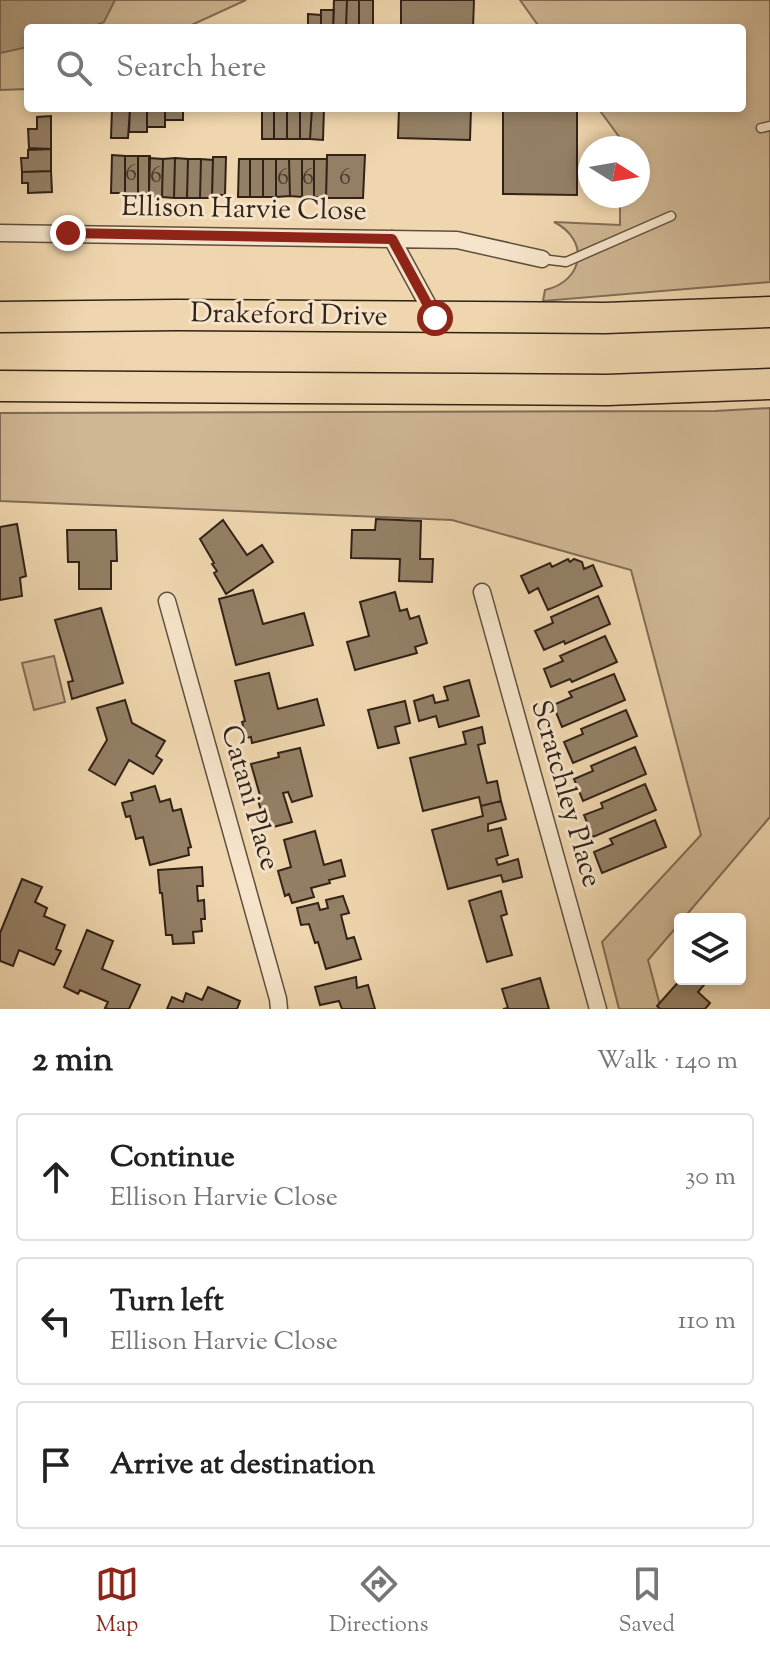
<!DOCTYPE html>
<html lang="en">
<head>
<meta charset="utf-8">
<style>
  body { margin:0; font-family:"Sorts Mill Goudy",serif; background:#f6f6f6; color:#222 }
  .controls { position:absolute; right:24px; bottom:24px; display:grid; overflow:hidden; border-radius:8px; box-shadow:0 4px 12px #0003 }
  .controls button { width:72px; height:72px; display:grid; place-items:center; padding:0; border:0; border-bottom:2px solid #e0e0e0; background:#fff; color:#222; font:40px sans-serif }
  .compass { position:absolute; left:578px; top:136px; width:72px; height:72px; border-radius:50%; background:#fff; box-shadow:0 4px 12px #0003; rotate:101deg }
  .stop { position:absolute; width:24px; height:24px; margin:-18px; border:6px solid #8f2418; border-radius:50%; background:#fff }
  .stop.end { background:#8f2418; border-color:#fff; box-shadow:0 2px 8px #0008 }
  .list { margin:0; padding:0; list-style:none }
  h2 { display:flex; justify-content:space-between; align-items:center; height:104px; margin:0; padding:0 32px; font-size:34px }
  h2 small { font-size:26px; font-weight:400; color:#767676 }
  .list li { display:grid; grid-template-columns:52px 1fr auto; gap:24px; align-items:center; box-sizing:border-box; height:128px; margin:0 16px 16px; padding:0 16px; border:2px solid #e0e0e0; border-radius:8px }
  .list b { display:block; font-size:30px; white-space:nowrap }
  .list p { margin:0; font-size:26px; white-space:nowrap; color:#767676 }
  .list em { font-size:26px; font-style:normal; color:#767676 }
  .icon { flex:none; width:44px; height:44px; fill:none; stroke:currentColor; stroke-width:2; stroke-linecap:round; stroke-linejoin:round }
  .map { position:relative; flex:none; width:770px; height:1009px; overflow:hidden }
  .search { position:absolute; background:#fff; box-shadow:0 4px 12px #0003; left:24px; right:24px; top:24px; height:88px; display:flex; align-items:center; gap:20px; box-sizing:border-box; padding:0 28px; border-radius:8px; color:#767676; font-size:30px }
  .sheet { height:536px; background:#fff }
  nav { display:flex; justify-content:space-around; align-items:center; box-sizing:border-box; height:112px; border-top:2px solid #e0e0e0; background:#fff; font-size:22px; color:#767676 }
  nav a { display:grid; justify-items:center; gap:4px }
  nav .on { color:#8f2418 }
  .map>svg:first-child { display:block }
  .green { fill:#cfb794; stroke:#806c56; stroke-width:2 }
  .water { fill:#ae997b; stroke:#7c6953; stroke-width:2 }
  .building { fill:#948066; stroke:#312218; stroke-width:2 }
  .lines { fill:none; stroke-linecap:round; stroke-linejoin:round }
  .lane-casing { stroke:#604f3e; stroke-width:11 }
  .street-casing { stroke:#604f3e; stroke-width:19 }
  .highway-casing { stroke:#312218; stroke-width:33 }
  .lane { stroke:#f5e4ca; stroke-width:8 }
  .street { stroke:#f5e4ca; stroke-width:16 }
  .highway { stroke:#efd6ae; stroke-width:30 }
  .route { stroke:#8f2418; stroke-width:10 }
  .labels { text-anchor:middle; dominant-baseline:central; stroke-width:6; stroke-linejoin:round; paint-order:stroke }
  .number-label { font-size:24px; fill:#4a3a2c }
  .street-label { font-size:28px; fill:#312218; stroke:#f5e4ca }
</style>
</head>
<body>
<div class="map">
<svg width="770" height="1009" viewBox="0 0 770 1009">
  <rect width="100%" height="100%" fill="#efd6ae"/>
  <filter id="stains"><feTurbulence type="fractalNoise" baseFrequency=".0025" numOctaves="4"/><feColorMatrix values="0 0 0 0 .2 0 0 0 0 .09 0 0 0 0 .02 0 0 0 .5 -.17"/></filter>
  <radialGradient id="worn" r=".72"><stop offset=".6" stop-color="#630" stop-opacity="0"/><stop offset="1" stop-color="#630" stop-opacity=".3"/></radialGradient>
  <path class="green" d="M0,0H246L185,28H28V89L0,90Z
    M520,0H770V282L543,301L545,290C584,281 590,240 554,222L620,225V196H638V148H620V138L598,108H742V28H540Z
    M770,408V817L683,919H680V923L648,960L661,1009H619L602,942L701,835L631,570L452,520L0,501V413L715,411Z
    M54,656L65,702L34,710L22,663Z"/>
  <path class="water" d="M0,0H115L104,22L90,28H28V47L0,53Z"/>
  <path class="building" d="M334,0H347L346,28H333Z
    M347,0H359V28H346Z
    M359,0H373V28H359Z
    M401,0H474L473,28H401Z
    M321,10H334L333,28H321Z
    M308,14L321,15V28H308Z
    M112,108H130L128,138H111Z
    M130,108H147V132H129Z
    M147,108H165V127H147Z
    M165,108H183V120H165Z
    M262,108H274V139H262Z
    M274,108H287V139H274Z
    M287,108H300V139H287Z
    M300,108H312L310,139H300Z
    M312,108H324L323,140L310,139Z
    M399,108H471L470,140L398,138Z
    M503,108H577V195L503,194Z
    M51,116V149L29,148L28,129H37V117Z
    M51,149V171L22,172L21,158H28V150Z
    M112,155L125,156V193H111Z
    M327,155H365L363,198H326Z
    M125,156H138V193H125Z
    M138,156H150L149,193H138Z
    M213,157H226L225,195H212Z
    M149,158L163,159L162,197H149Z
    M175,158L174,198L162,197L163,159Z
    M175,158L188,159L187,198H174Z
    M188,159H201L200,198H187Z
    M201,159L213,160L212,198H200Z
    M239,159H250V197H238Z
    M250,159H263V197H250Z
    M263,159H276V197H263Z
    M276,159H289L290,196L276,197Z
    M289,159H302V197L290,196Z
    M302,159H314V197H302Z
    M314,159H327L326,198L314,197Z
    M51,171L52,192L28,193V183H22V172Z
    M376,519L421,521L420,559H433L432,582L399,581L400,559L351,558L352,530H375Z
    M223,520L247,555L262,545L273,562L226,594L214,573L217,571L212,564L214,563L200,539Z
    M17,524L26,576L20,578L22,596L0,600V527Z
    M67,530H116L117,561H111V589H79V562H68Z
    M568,559L570,562L574,559L582,562L584,569L593,565L602,586L548,610L538,588L529,593L521,576L550,563L552,567Z
    M253,590L263,624L304,613L313,645L236,665L219,599Z
    M395,592L400,611L407,609L410,619L419,616L427,643L415,647L417,653L355,670L347,642L369,636L360,602Z
    M598,596L610,624L565,644L564,641L544,650L535,631L553,623L551,617Z
    M101,608L123,683L72,699L68,682L73,681L55,620Z
    M605,636L617,662L572,682L570,679L551,687L544,669L563,661L560,656Z
    M269,673L278,709L317,699L324,725L252,743L251,737L246,738L242,722L245,721L235,681Z
    M614,674L625,700L562,727L553,705L572,697L569,692Z
    M469,680L479,716L439,727L436,716L419,721L414,701L433,695L435,703L448,700L444,687Z
    M125,700L132,723L165,741L156,756L162,760L153,774L129,760L115,785L89,770L107,740L97,708Z
    M405,701L410,723L395,727L399,743L378,748L368,710Z
    M626,710L637,736L573,763L564,742L583,734L581,729Z
    M482,727L485,743L478,745L487,783L497,781L501,801L481,806L479,797L423,811L410,758L466,744L463,732Z
    M635,747L646,774L583,801L574,779L593,771L591,766Z
    M300,748L312,796L292,802L288,792L283,793L292,822L266,829L258,800L261,799L251,764L279,757L278,753Z
    M645,784L656,810L593,837L584,815L603,808L601,803Z
    M155,786L160,802L170,799L173,811L181,809L191,847L188,848L189,855L150,865L143,837L136,839L130,816L126,817L122,803L133,800L131,793Z
    M501,801L506,819L488,824V831L501,828L508,855L496,859L498,865L518,859L522,877L503,882L501,875L448,889L432,830L483,816L481,806Z
    M655,820L666,847L602,873L594,852L613,844L610,839Z
    M315,831L324,865L341,860L345,876L329,880L330,883L311,888L314,897L292,903L289,894L285,896L278,871L291,867L284,840Z
    M202,867L203,886H197L198,901L204,900L205,919H201L202,931L193,932L194,943L173,944L172,935H166L162,893H160L158,870Z
    M22,879L42,887L35,902L47,908L44,916L65,925L56,949L61,951L54,965L19,950L13,966L0,961V933Z
    M501,891L507,914L501,916L512,955L487,962L469,901Z
    M343,896L349,913L341,915L347,939L354,937L361,959L326,969L318,942L315,943L309,924L301,925L297,908L318,903L320,910L328,908L326,900Z
    M87,930L113,941L102,969L140,985L129,1009H109L105,1008L108,1002L80,990L78,994L64,987Z
    M356,977L357,988L368,985L375,1009H342L339,1001L320,1005L315,987Z
    M540,978L549,1009H503L508,1008L502,989Z
    M681,979H709L698,992L710,1003L705,1009H660L657,1006Z
    M208,987L240,1001L237,1009H167L172,997L183,1002L186,993L202,1000Z"/>
  <g class="lines">
    <g class="lane-casing">
      <path id="lane" d="M761,128L770,126
        M542,259L566,262L671,216"/>
    </g>
    <g class="street-casing">
      <path id="street" d="M0,233L457,240L542,259
        M392,239L435,318
        M482,592L598,1009
        M167,601L278,999L279,1009"/>
    </g>
    <g class="highway-casing">
      <path id="highway" d="M0,317L176,315L605,318L770,312
        M0,386L607,390L770,384"/>
    </g>
    <use href="#lane" class="lane"/>
    <use href="#street" class="street"/>
    <use href="#highway" class="highway"/>
  </g>
  <g class="lines">
    <path class="route" d="M68,233L392,239L435,318"/>
  </g>
  <g class="labels">
    <g class="number-label">
      <text x="131" y="174">6</text>
      <text x="156" y="176">6</text>
      <text x="283" y="178">6</text>
      <text x="308" y="178">6</text>
      <text x="345" y="178">6</text>
    </g>
    <g class="street-label">
      <text transform="translate(244 210) rotate(1)">Ellison Harvie Close</text>
      <text transform="translate(289 316) rotate(1)">Drakeford Drive</text>
      <text transform="translate(565 794) rotate(74)">Scratchley Place</text>
      <text transform="translate(249 798) rotate(74)">Catani Place</text>
    </g>
  </g>
  <rect width="100%" height="100%" filter="url(#stains)"/>
  <rect width="100%" height="100%" fill="url(#worn)"/>
</svg>
<div class="controls">
<button><svg class="icon" aria-label="layers" viewBox="0 0 24 24"><path d="M12 4l9 5-9 5-9-5zM3 14l9 5 9-5"/></svg></button>
</div>
<svg class="compass" viewBox="-18 -18 36 36"><path d="M0-13l5 13h-10z" fill="#e53935"/><path d="M0 13l5-13h-10z" fill="#767676"/></svg>
<div class="stop" style="left:435px;top:318px"></div>
<div class="stop end" style="left:68px;top:233px"></div>
<div class="search"><svg class="icon" aria-label="search" viewBox="0 0 24 24"><circle cx="10" cy="10" r="6"/><path d="M15 15l6 6"/></svg>Search here</div>
</div>
<section class="sheet">
<h2>2 min<small>Walk · 140 m</small></h2>
<ul class="list">
<li><svg class="icon" aria-label="ahead" viewBox="0 0 24 24"><path d="M12 20V5M6 11l6-6 6 6"/></svg><div><b>Continue</b><p>Ellison Harvie Close</p></div><em>30 m</em></li>
<li><svg class="icon" aria-label="left" viewBox="0 0 24 24"><path d="M17 20v-9H6M10 6l-5 5 5 5"/></svg><div><b>Turn left</b><p>Ellison Harvie Close</p></div><em>110 m</em></li>
<li><svg class="icon" aria-label="arrive" viewBox="0 0 24 24"><path d="M6 21V4h12l-3 4 3 4H6"/></svg><div><b>Arrive at destination</b></div></li>
</ul>
</section>
<nav>
<a class="on"><svg class="icon" aria-label="map" viewBox="0 0 24 24"><path d="M3 6l6-2 6 2 6-2v14l-6 2-6-2-6 2zM9 4v14M15 6v14"/></svg>Map</a>
<a><svg class="icon" aria-label="directions" viewBox="0 0 24 24"><path d="M12 3l9 9-9 9-9-9zM9 14v-3h6M13 9l2 2-2 2"/></svg>Directions</a>
<a><svg class="icon" aria-label="saved" viewBox="0 0 24 24"><path d="M7 4h10v16l-5-4-5 4z"/></svg>Saved</a>
</nav>
</body>
</html>
